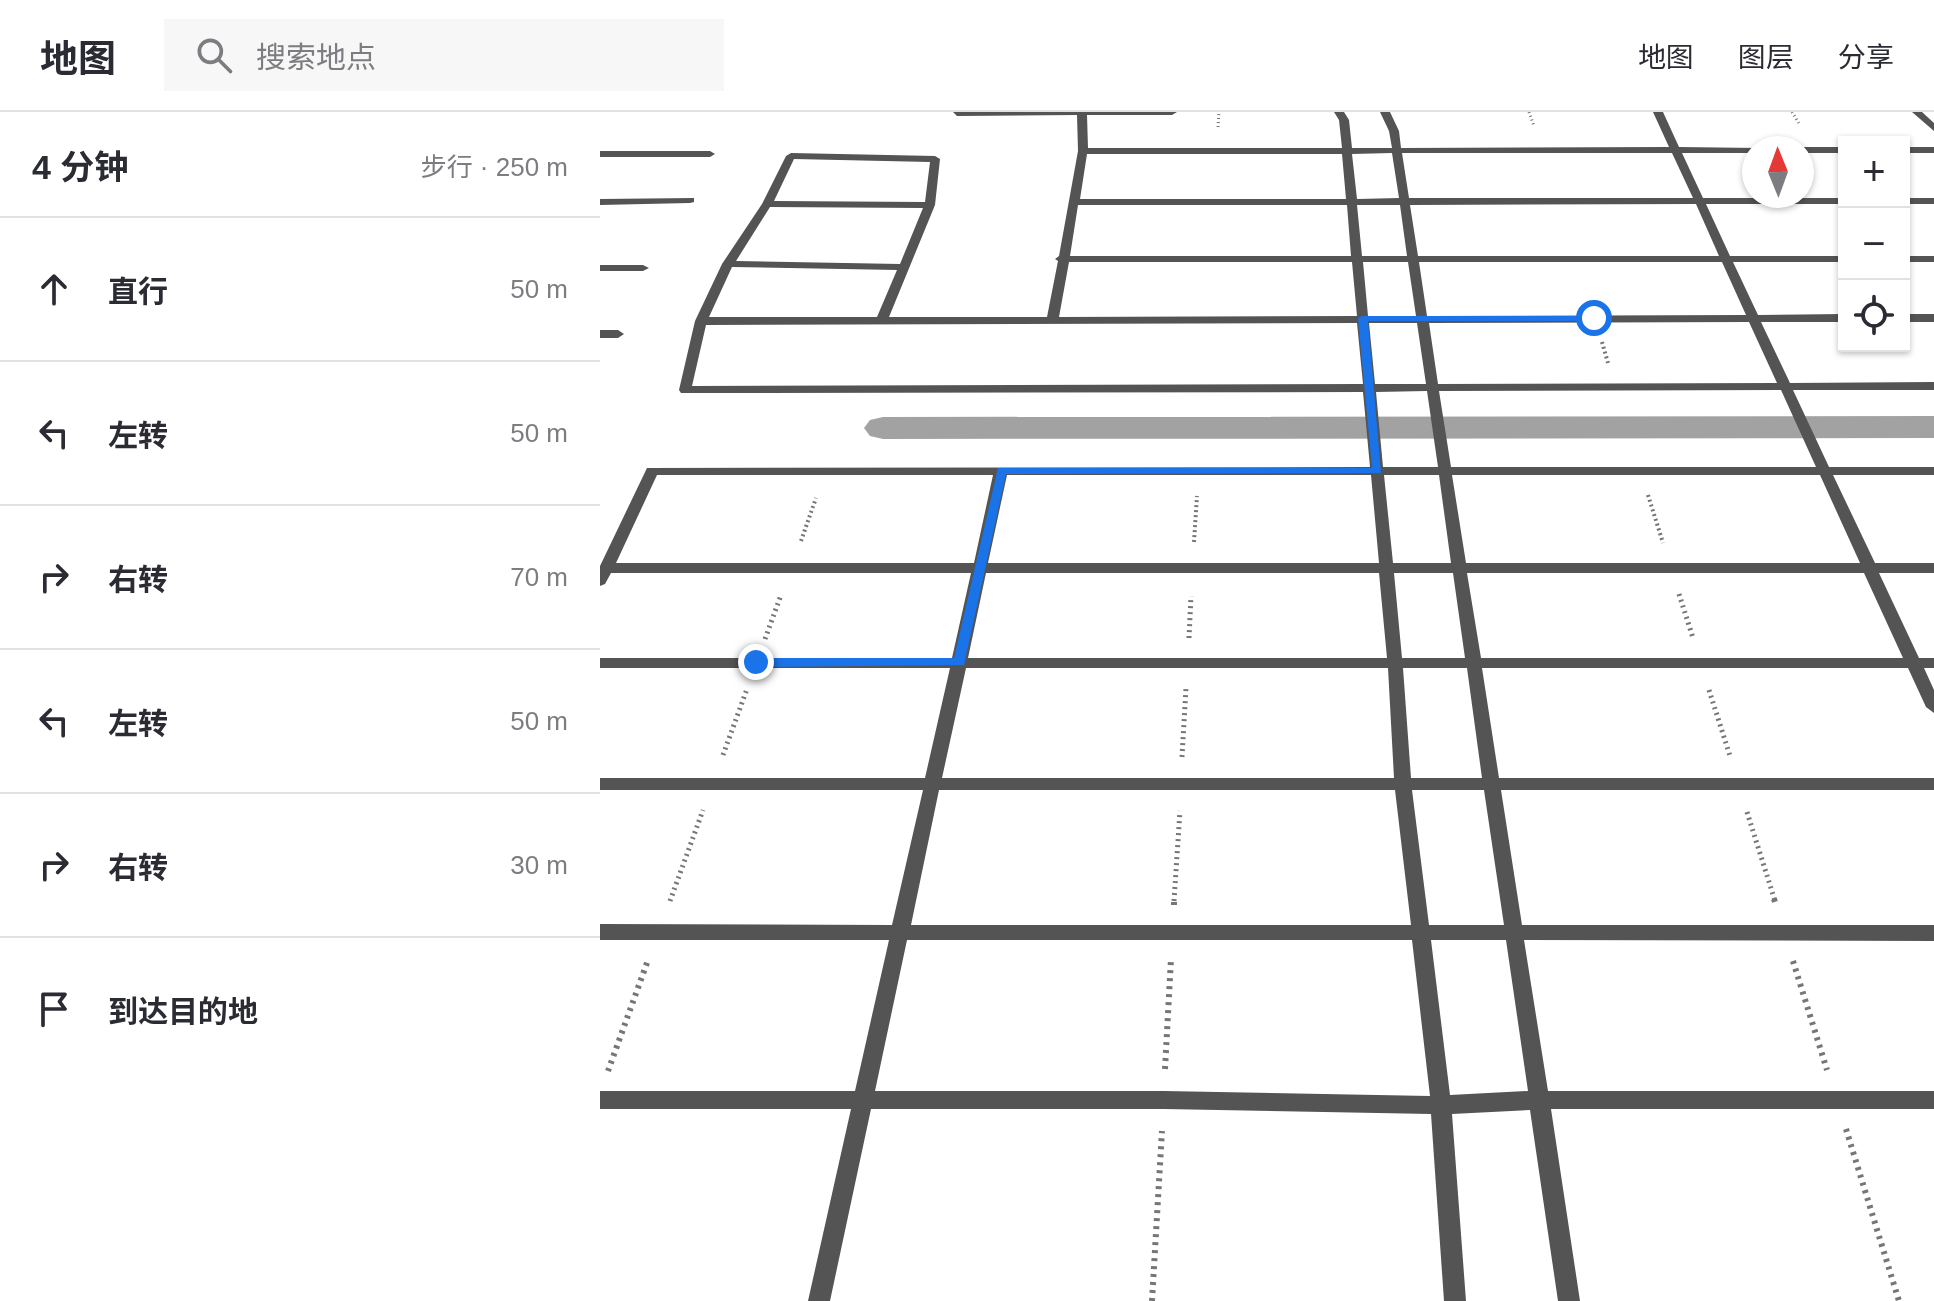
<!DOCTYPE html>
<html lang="zh">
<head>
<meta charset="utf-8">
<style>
  body { margin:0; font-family:Helvetica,"Noto Sans SC",sans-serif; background:#f7f7f7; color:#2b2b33 }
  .controls { position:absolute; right:24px; top:24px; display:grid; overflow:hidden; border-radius:0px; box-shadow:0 2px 6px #0004 }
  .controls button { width:72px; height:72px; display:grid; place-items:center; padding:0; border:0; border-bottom:2px solid #e1e1e2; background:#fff; color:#2b2b33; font:40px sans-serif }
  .compass { position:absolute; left:1142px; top:24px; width:72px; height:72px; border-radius:50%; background:#fff; box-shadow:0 2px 6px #0004; rotate:359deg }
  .stop { position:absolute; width:24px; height:24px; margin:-18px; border:6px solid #1a73e8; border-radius:50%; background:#fff }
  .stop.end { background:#1a73e8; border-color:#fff; box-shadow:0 2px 8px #0008 }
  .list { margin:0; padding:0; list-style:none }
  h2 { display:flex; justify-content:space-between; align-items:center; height:104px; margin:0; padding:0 32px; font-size:34px }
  h2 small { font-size:26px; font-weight:400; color:#7c7c81 }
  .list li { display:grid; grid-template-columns:52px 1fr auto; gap:24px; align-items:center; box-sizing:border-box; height:144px; padding:0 32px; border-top:2px solid #e1e1e2 }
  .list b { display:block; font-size:30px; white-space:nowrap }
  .list em { font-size:26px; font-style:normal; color:#7c7c81 }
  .icon { flex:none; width:44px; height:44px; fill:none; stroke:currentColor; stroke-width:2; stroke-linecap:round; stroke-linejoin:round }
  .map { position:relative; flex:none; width:1334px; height:1189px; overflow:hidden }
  header { display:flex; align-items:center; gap:48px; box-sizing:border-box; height:112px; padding:0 40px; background:#fff; border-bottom:2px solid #e1e1e2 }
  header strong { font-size:38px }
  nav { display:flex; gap:44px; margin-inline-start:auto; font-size:28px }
  .search { width:560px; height:72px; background:#f7f7f7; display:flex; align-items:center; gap:20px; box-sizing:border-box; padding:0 28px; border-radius:0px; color:#7c7c81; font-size:30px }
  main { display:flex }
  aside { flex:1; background:#fff }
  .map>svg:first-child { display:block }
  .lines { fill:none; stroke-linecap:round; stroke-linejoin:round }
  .canal { fill:#a2a2a2; fill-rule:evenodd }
  .path-far3 { stroke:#767676; stroke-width:3; stroke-dasharray:1 3; stroke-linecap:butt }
  .path-far2 { stroke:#767676; stroke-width:4; stroke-dasharray:2 3; stroke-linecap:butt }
  .path-far1 { stroke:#767676; stroke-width:5; stroke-dasharray:2 4; stroke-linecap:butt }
  .path { stroke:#767676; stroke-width:6; stroke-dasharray:3 5; stroke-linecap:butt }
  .minor { fill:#545454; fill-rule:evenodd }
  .route { fill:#1a73e8 }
</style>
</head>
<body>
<header>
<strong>地图</strong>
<div class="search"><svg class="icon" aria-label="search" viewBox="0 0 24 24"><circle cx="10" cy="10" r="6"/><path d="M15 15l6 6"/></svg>搜索地点</div>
<nav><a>地图</a><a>图层</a><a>分享</a></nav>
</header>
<main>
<aside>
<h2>4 分钟<small>步行 · 250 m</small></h2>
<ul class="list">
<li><svg class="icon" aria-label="ahead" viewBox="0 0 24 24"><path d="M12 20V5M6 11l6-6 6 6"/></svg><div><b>直行</b></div><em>50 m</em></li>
<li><svg class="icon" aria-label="left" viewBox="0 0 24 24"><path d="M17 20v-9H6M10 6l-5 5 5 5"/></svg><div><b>左转</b></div><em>50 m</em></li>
<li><svg class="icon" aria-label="right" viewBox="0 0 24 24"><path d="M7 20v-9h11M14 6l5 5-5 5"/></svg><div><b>右转</b></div><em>70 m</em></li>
<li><svg class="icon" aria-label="left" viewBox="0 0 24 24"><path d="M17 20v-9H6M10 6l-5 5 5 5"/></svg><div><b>左转</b></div><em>50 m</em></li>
<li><svg class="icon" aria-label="right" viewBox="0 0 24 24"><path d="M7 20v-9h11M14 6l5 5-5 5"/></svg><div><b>右转</b></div><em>30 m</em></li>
<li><svg class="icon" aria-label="arrive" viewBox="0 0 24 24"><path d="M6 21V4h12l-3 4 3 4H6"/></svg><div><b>到达目的地</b></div></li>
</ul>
</aside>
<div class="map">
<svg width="1334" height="1189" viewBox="0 0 1334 1189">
  <rect width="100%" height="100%" fill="#fff"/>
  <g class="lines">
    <path class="canal" d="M1334,304V326L283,327L270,324L264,316L270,308L283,305Z"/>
    <path class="path-far3" d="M929,0L934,14
      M1192,0L1200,13
      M618,15L619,0"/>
    <path class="path-far2" d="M1002,230L1008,251
      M1048,383L1063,431
      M201,429L216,386
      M594,430L597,384"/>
    <path class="path-far1" d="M1079,482L1093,526
      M589,526L591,484
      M165,527L181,483
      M1109,578L1130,644
      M123,643L147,577
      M582,645L586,576
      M1147,700L1175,789
      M70,789L103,698
      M574,789L580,699"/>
    <path class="path" d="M1174,787L1176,793
      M574,793V787
      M1193,849L1227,958
      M565,957L571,847
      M8,959L48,848
      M1246,1017L1299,1189
      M552,1189L562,1019"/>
    <path class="minor" d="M353,0H577L572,3H487L488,36H742L739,8L734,0H744L749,8L752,36H792L789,19L780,0H790L799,19L801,36L1069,35L1053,0H1063L1079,35L1158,36H1154V41H1082L1103,86H1244V92H1106L1130,144H1244V150H1133L1158,203L1244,202V210H1161L1190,271L1334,270V278H1193L1229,355H1334V363H1233L1275,451H1334V461H1279L1319,546H1334V556H1324L1334,578V601L1326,595L1308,556H882L899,666H1334V678H901L922,813H1334V829L924,828L948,979H1334V997H951L980,1189H958L930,998L852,1002L866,1189H844L831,1002L564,997H271L230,1189H208L251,997H0V979H255L289,828H0V812L292,813L323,678H0V666H325L350,556H0V546H352L371,461H11L5,472L0,474V454L47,356L770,355L763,280L81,281L79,278L95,209L122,152L162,92L186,44L191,41L335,44L340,47L335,93L289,205H447L458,149L455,147L459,144L478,39L477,3L357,4ZM792,41L799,86L757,87L752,42ZM802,41H1072L1093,86H809ZM487,42H742L746,87H480ZM194,47L330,50L325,90L174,89ZM1096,92L1119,144H818L810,93ZM478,93H747L751,144H470ZM757,93H800L807,144H762ZM170,95L323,96L300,152L136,149ZM469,150H752L757,204L459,205ZM763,150H808L816,204H768ZM819,150H1122L1146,203L827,204ZM132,155L297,158L277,205H109ZM1149,210L1177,271L838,272L829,211ZM757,211L763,272L92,274L106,213ZM769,211H817L826,272H775ZM1181,278L1216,355H851L839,279ZM827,279L838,355H783L776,280ZM57,363H393L374,451H16ZM407,363H771L779,451H388ZM784,363H839L851,451H793ZM852,363H1220L1260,451H866ZM386,461H779L787,546H368ZM794,461H853L865,546H802ZM867,461H1264L1303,546H881ZM366,556H788L794,666H342ZM803,556H867L882,666H811ZM339,678H795L811,813H311ZM812,678H884L904,813H829ZM307,828H812L830,984L564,979H275ZM831,828H906L928,979L850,983Z
      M1312,0H1322L1334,11V19Z
      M1202,35H1244V41H1202V36H1198Z
      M1304,35H1334V41H1304Z
      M0,39H110L115,42L110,45H0Z
      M94,86V90L90,91L0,93V87Z
      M1304,86H1334V92H1304Z
      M1304,144H1334V150H1304Z
      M0,153H43L49,156L43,159H0Z
      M1304,202H1334V210H1304Z
      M0,218H18L24,222L18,226H0Z"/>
  </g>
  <path class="route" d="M763,204H994L999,206L994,209H768L781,361L406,362L364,553L156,555L150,550L156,546H354L398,356H772L758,206Z"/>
</svg>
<div class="controls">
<button>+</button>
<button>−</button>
<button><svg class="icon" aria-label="locate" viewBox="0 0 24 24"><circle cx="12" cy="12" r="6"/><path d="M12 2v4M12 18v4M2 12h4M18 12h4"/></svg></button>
</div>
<svg class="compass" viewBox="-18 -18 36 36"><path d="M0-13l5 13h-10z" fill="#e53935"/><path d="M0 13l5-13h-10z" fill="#7c7c81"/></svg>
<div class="stop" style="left:994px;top:206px"></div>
<div class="stop end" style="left:156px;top:550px"></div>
</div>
</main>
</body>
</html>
